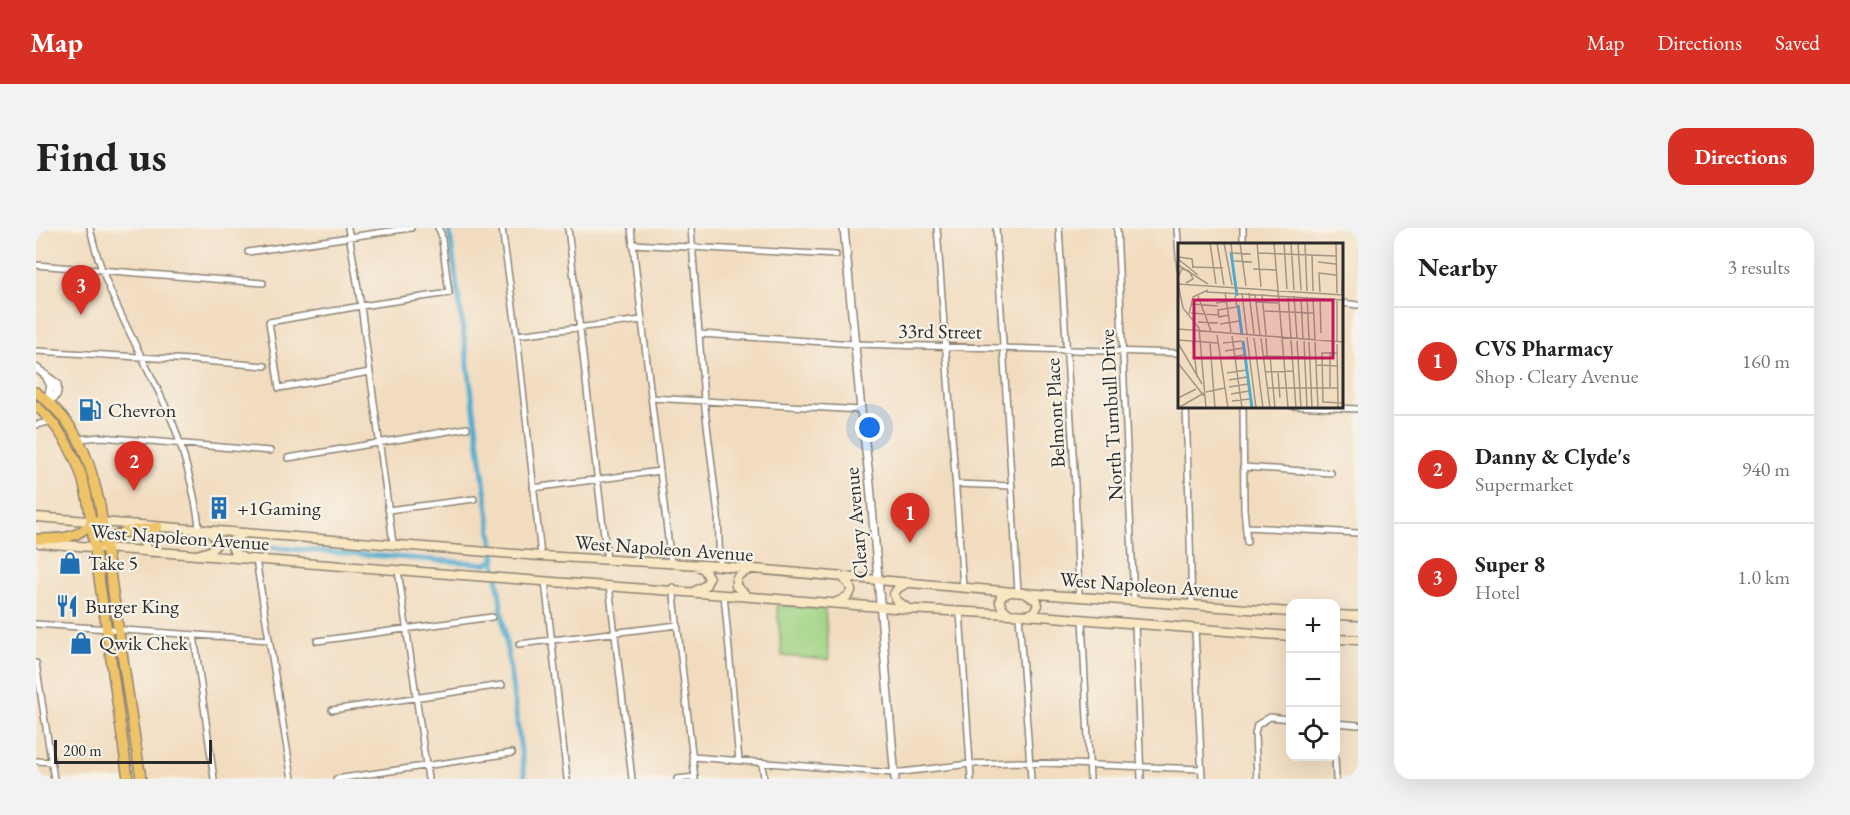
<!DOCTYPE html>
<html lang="en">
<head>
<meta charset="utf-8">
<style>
  body { margin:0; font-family:"EB Garamond",serif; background:#f2f2f2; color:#222 }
  .controls { position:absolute; right:18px; bottom:18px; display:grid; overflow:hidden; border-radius:12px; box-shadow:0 6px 24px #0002 }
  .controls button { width:54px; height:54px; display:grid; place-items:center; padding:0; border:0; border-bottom:2px solid #e0e0e0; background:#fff; color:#222; font:30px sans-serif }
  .scale { position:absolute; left:18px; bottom:15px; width:158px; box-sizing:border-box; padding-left:6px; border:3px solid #2b2b2b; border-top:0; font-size:16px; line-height:21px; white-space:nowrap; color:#2b2b2b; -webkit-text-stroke:4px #f7f3e8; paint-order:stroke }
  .you { position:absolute; left:834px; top:200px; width:21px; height:21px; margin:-15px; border:4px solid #fff; border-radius:50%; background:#1a73e8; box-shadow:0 0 0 9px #1a73e833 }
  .badge { display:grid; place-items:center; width:39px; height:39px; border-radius:50%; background:#d93025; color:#fff; font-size:20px; font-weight:700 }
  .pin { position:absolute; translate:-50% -50px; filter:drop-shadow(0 2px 3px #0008) }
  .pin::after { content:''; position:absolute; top:32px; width:21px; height:18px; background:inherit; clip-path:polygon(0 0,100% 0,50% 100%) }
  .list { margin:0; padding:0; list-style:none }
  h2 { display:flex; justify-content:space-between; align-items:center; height:78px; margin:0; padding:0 24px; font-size:26px }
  h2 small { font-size:20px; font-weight:400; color:#767676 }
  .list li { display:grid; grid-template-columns:39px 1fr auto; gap:18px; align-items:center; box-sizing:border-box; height:108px; padding:0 24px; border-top:2px solid #e0e0e0 }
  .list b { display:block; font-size:22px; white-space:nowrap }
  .list p { margin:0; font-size:20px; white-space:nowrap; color:#767676 }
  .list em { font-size:20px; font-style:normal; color:#767676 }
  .icon { flex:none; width:33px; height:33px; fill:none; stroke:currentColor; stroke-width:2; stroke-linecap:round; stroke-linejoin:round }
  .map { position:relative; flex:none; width:1322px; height:551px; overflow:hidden; border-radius:18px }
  header { display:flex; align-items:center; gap:36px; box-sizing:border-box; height:84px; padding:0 30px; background:#d93025; color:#fff }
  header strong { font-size:28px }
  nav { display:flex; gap:33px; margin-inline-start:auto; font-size:21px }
  .intro { display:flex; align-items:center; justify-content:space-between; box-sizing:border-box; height:144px; padding:0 36px }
  h1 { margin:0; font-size:42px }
  .button { padding:15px 27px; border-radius:18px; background:#d93025; color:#fff; font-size:21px; font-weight:700 }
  main { display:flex; gap:36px; padding:0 36px }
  aside { flex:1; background:#fff; border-radius:18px; box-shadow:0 6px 24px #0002 }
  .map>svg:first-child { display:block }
  .grass { fill:#9ed282; stroke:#647e56; stroke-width:1.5 }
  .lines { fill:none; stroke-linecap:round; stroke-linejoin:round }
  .canal { stroke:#50abce; stroke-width:5 }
  .minor-casing { stroke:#8e8475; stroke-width:8 }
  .tertiary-casing { stroke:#8e8475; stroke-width:10 }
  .secondary-casing { stroke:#8e8475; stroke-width:11 }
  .trunk-casing { stroke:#8e8475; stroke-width:12 }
  .minor { stroke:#fff; stroke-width:5 }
  .tertiary { stroke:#fff; stroke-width:7 }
  .secondary { stroke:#f9e7c3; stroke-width:8 }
  .trunk { stroke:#efc469; stroke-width:9 }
  .labels { text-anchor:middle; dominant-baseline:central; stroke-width:4.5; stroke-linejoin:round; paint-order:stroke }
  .street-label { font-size:20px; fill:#2b2b2b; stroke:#f7f3e8 }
  .poi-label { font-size:20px; fill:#2b2b2b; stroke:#f7f3e8; text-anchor:start }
  .inset-river { fill:none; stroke:#50abce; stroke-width:3 }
  .inset-road { fill:none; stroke:#a29584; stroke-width:1.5 }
  .view { fill:#c2185b; fill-opacity:0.15; stroke:#c2185b; stroke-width:3 }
  .inset-edge { fill:none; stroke:#2b2b2b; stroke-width:3 }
</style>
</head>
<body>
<header>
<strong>Map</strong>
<nav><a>Map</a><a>Directions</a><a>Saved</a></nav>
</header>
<div class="intro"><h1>Find us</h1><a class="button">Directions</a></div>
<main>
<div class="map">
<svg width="1322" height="551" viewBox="0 0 1322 551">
  <rect width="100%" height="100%" fill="#f7f3e8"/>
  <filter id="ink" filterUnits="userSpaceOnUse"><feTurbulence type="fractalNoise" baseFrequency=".0167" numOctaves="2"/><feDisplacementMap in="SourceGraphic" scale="12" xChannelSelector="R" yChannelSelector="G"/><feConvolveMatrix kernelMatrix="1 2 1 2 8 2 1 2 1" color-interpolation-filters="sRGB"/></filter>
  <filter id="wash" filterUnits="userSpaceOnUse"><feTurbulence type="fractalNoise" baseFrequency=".008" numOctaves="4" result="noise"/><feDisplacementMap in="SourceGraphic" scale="24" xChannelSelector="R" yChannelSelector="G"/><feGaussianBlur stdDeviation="1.35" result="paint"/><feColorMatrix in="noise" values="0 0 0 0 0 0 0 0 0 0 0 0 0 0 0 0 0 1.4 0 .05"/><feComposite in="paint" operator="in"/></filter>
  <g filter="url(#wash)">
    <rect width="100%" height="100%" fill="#f2dcbf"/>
    <path class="grass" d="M741,377L789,381L793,432L746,428Z"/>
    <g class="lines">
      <path class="canal" d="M413,0L489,551
        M218,318L449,336L454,334L459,329"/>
    </g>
  </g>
  <g filter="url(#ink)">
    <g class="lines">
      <g class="minor-casing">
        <path id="minor" d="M54,0C68,66 106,124 133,186C143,207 148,229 154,251C158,268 162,284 163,301
          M312,0L325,78L357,315
          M466,0L481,107L505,328
          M532,0L571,332
          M595,0L635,336
          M655,0L668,172L682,287L684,338
          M901,0L927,359
          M960,0L982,364
          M1023,0L1039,257L1043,369
          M1081,0L1098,373
          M1141,0L1144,40
          M1207,0V16
          M596,16L800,27
          M212,24L375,0
          M0,37L227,55
          M1306,75L1322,77
          M664,106L819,116L1144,125
          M481,107L606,92
          M0,123L155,132L229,138
          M334,144L243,160L233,94L325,78L413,65L405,5L402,0
          M615,170L825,182
          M1150,178L1156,377
          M1207,178L1208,280L1211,314
          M1257,178L1322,181
          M0,197L16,193
          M43,211L65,209L234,223
          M252,230L431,200
          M1207,239L1295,245
          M920,256L976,258
          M497,260L624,243
          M352,282L438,271
          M1211,299L1322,305
          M220,332L256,551
          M362,342L392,551
          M509,353L531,551
          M573,357L596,551
          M637,359L659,551
          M688,366L703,533
          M924,384L935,551
          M983,387L995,551
          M1046,391L1054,551
          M1099,395L1105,551
          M0,396L233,412
          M1159,401L1166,551
          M158,407L178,551
          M281,413L456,389
          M483,416L642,397
          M0,435L18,551
          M296,482L466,457
          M1300,495L1322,497
          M1299,528L1300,551
          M657,529L858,545L934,536L982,534L1165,541
          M0,533L15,534
          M726,534L728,551
          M300,551L476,525
          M641,551L659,549
          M1221,551L1219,506L1221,497L1234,489L1254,491"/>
      </g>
      <g class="tertiary-casing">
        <path id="tertiary" d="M808,0L825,182L834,256L859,551
          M0,140L21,156C22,165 21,170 11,173
          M11,173L15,158L11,150"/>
      </g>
      <g class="secondary-casing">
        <path id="secondary" d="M0,289L505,328L684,338L988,365L1254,384
          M3,315L872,381L992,387L1254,408
          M114,324C100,311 111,307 122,299
          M164,326L174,323L180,317L179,309L171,302
          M207,330L199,325L195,317L198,310L210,305
          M659,363L670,357L673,350L668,341L661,338
          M990,366L1001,373L1002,377L998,384L992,387
          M710,367L700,358V351L705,345L713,342
          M801,374C819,366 819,361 805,348
          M870,379L860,372L858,366L862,360L873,354
          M973,386C968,381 961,376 965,368L974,364
          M1300,387L1322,388
          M1300,411L1322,412"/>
      </g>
      <g class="trunk-casing">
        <path id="trunk" d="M0,164C43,197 53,228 64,278L105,551
          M0,178C19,194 32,215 42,238C54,268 56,305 61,337C72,408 82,480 92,551
          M0,311C22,311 43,312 57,292
          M67,318C87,299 97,304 122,299"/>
      </g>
      <use href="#minor" class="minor"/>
      <use href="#tertiary" class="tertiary"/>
      <use href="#secondary" class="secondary"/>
      <use href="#trunk" class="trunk"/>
    </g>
  </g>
  <defs>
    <g id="fuel-bare" transform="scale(1.8)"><path d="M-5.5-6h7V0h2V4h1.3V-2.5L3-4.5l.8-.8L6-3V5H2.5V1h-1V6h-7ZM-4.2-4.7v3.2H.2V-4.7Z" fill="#1f6fb2" stroke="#f7f3e8" stroke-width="2.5" paint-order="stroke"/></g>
    <g id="building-bare" transform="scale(1.8)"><path d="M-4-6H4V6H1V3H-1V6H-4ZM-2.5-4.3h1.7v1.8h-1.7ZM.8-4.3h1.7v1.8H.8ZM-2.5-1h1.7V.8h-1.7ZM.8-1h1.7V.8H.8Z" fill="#1f6fb2" stroke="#f7f3e8" stroke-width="2.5" paint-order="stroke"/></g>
    <g id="shop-bare" transform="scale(1.8)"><path d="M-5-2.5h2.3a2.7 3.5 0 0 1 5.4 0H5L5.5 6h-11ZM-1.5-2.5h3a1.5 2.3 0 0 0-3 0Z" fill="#1f6fb2" stroke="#f7f3e8" stroke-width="2.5" paint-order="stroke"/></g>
    <g id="restaurant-bare" transform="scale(1.8)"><path d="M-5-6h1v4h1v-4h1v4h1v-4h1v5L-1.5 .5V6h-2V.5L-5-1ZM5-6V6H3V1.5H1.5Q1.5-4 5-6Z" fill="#1f6fb2" stroke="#f7f3e8" stroke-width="2.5" paint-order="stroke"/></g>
  </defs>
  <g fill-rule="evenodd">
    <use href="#fuel-bare" x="54" y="182"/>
    <use href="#building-bare" x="183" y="280"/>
    <use href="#shop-bare" x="34" y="335"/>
    <use href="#restaurant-bare" x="31" y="378"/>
    <use href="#shop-bare" x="45" y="415"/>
  </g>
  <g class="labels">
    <g class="street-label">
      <text transform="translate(904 103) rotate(1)">33rd Street</text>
      <text transform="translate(1019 185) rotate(-93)">Belmont Place</text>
      <text transform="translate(1075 187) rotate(-93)">North Turnbull Drive</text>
      <text transform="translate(820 295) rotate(-95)">Cleary Avenue</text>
      <text transform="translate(144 309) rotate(4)">West Napoleon Avenue</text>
      <text transform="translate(628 320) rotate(4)">West Napoleon Avenue</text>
      <text transform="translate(1113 357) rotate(4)">West Napoleon Avenue</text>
    </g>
    <g class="poi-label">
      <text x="72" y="182">Chevron</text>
      <text x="201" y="280">+1Gaming</text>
      <text x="52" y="335">Take 5</text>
      <text x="49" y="378">Burger King</text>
      <text x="63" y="415">Qwik Chek</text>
    </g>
  </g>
  <g transform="translate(1142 15)">
    <rect width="165" height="165" fill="#f2dcbf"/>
    <path class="inset-river" d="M53,9L59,53M60,62L64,92M65,98L74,165"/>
    <path class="inset-road" d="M32,0L38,41M39,0L46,42M46,0L54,42M53,0L54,10L73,11M62,0L68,43M79,0L83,44M96,0L110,165M106,0L109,46M113,0L116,47M120,0L123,47M127,0L129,48M158,0L159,50M80,10L158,13M134,12L135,48M0,14L14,16L15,24M0,16L20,32M56,18L74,19M140,19L158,21M0,22L30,41M14,24L45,25M75,26L98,27M0,34L4,26L11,28L15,36L8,40M28,49L165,57M47,49L53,89M142,49L141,30L158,32M64,50L69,91M71,50L76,91M164,50L165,27M77,51L82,92M84,51L88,92M20,53L33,88M110,53L113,95M116,53L119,95M123,54L125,96M129,54L131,96M135,55L137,97M142,55L143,90M159,56V98M78,59L100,60M38,60L58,57M13,61L40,63M85,68L136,70M13,70L40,72M11,71L15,54L30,47M51,72L41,74L40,67L59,64L57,53M20,79L40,80M42,81L61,78M0,86L165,99M39,92L50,165M54,93L64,165M69,94L78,165M76,95L85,165M83,95L92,165M88,95L89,113M0,97L40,100M113,97L118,165M119,98L123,165M126,98L129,165M15,99L19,134M131,99L134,165M137,99L140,165M0,100L24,141M32,100L37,165M45,100L64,98M159,101L160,165M47,108L65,105M152,109V144M159,110H144L145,159L165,160M85,113L129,114M92,113L97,165M47,115L66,112M0,120L26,153M138,122L159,123M87,129L115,128M49,130L68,127M100,130L102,155M51,137L69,134M51,144L70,141M89,145H159M28,149L47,145M53,151L71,148M0,155L18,146M54,158L72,156M0,165L26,150M28,165L21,85L5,65L0,41L165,52"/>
    <path class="view" d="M16,57H155V115H16Z"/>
    <rect width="165" height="165" class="inset-edge"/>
  </g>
</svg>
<div class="controls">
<button>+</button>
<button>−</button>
<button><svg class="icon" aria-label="locate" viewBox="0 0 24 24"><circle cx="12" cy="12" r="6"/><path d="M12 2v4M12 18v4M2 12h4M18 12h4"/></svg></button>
</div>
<div class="scale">200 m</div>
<div class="you"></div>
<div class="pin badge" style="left:874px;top:315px">1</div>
<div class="pin badge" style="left:98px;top:263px">2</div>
<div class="pin badge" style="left:45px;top:87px">3</div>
</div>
<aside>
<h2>Nearby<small>3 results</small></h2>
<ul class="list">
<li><span class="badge">1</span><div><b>CVS Pharmacy</b><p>Shop · Cleary Avenue</p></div><em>160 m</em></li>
<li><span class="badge">2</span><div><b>Danny &amp; Clyde's</b><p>Supermarket</p></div><em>940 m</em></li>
<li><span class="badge">3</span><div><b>Super 8</b><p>Hotel</p></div><em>1.0 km</em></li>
</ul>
</aside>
</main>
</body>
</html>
